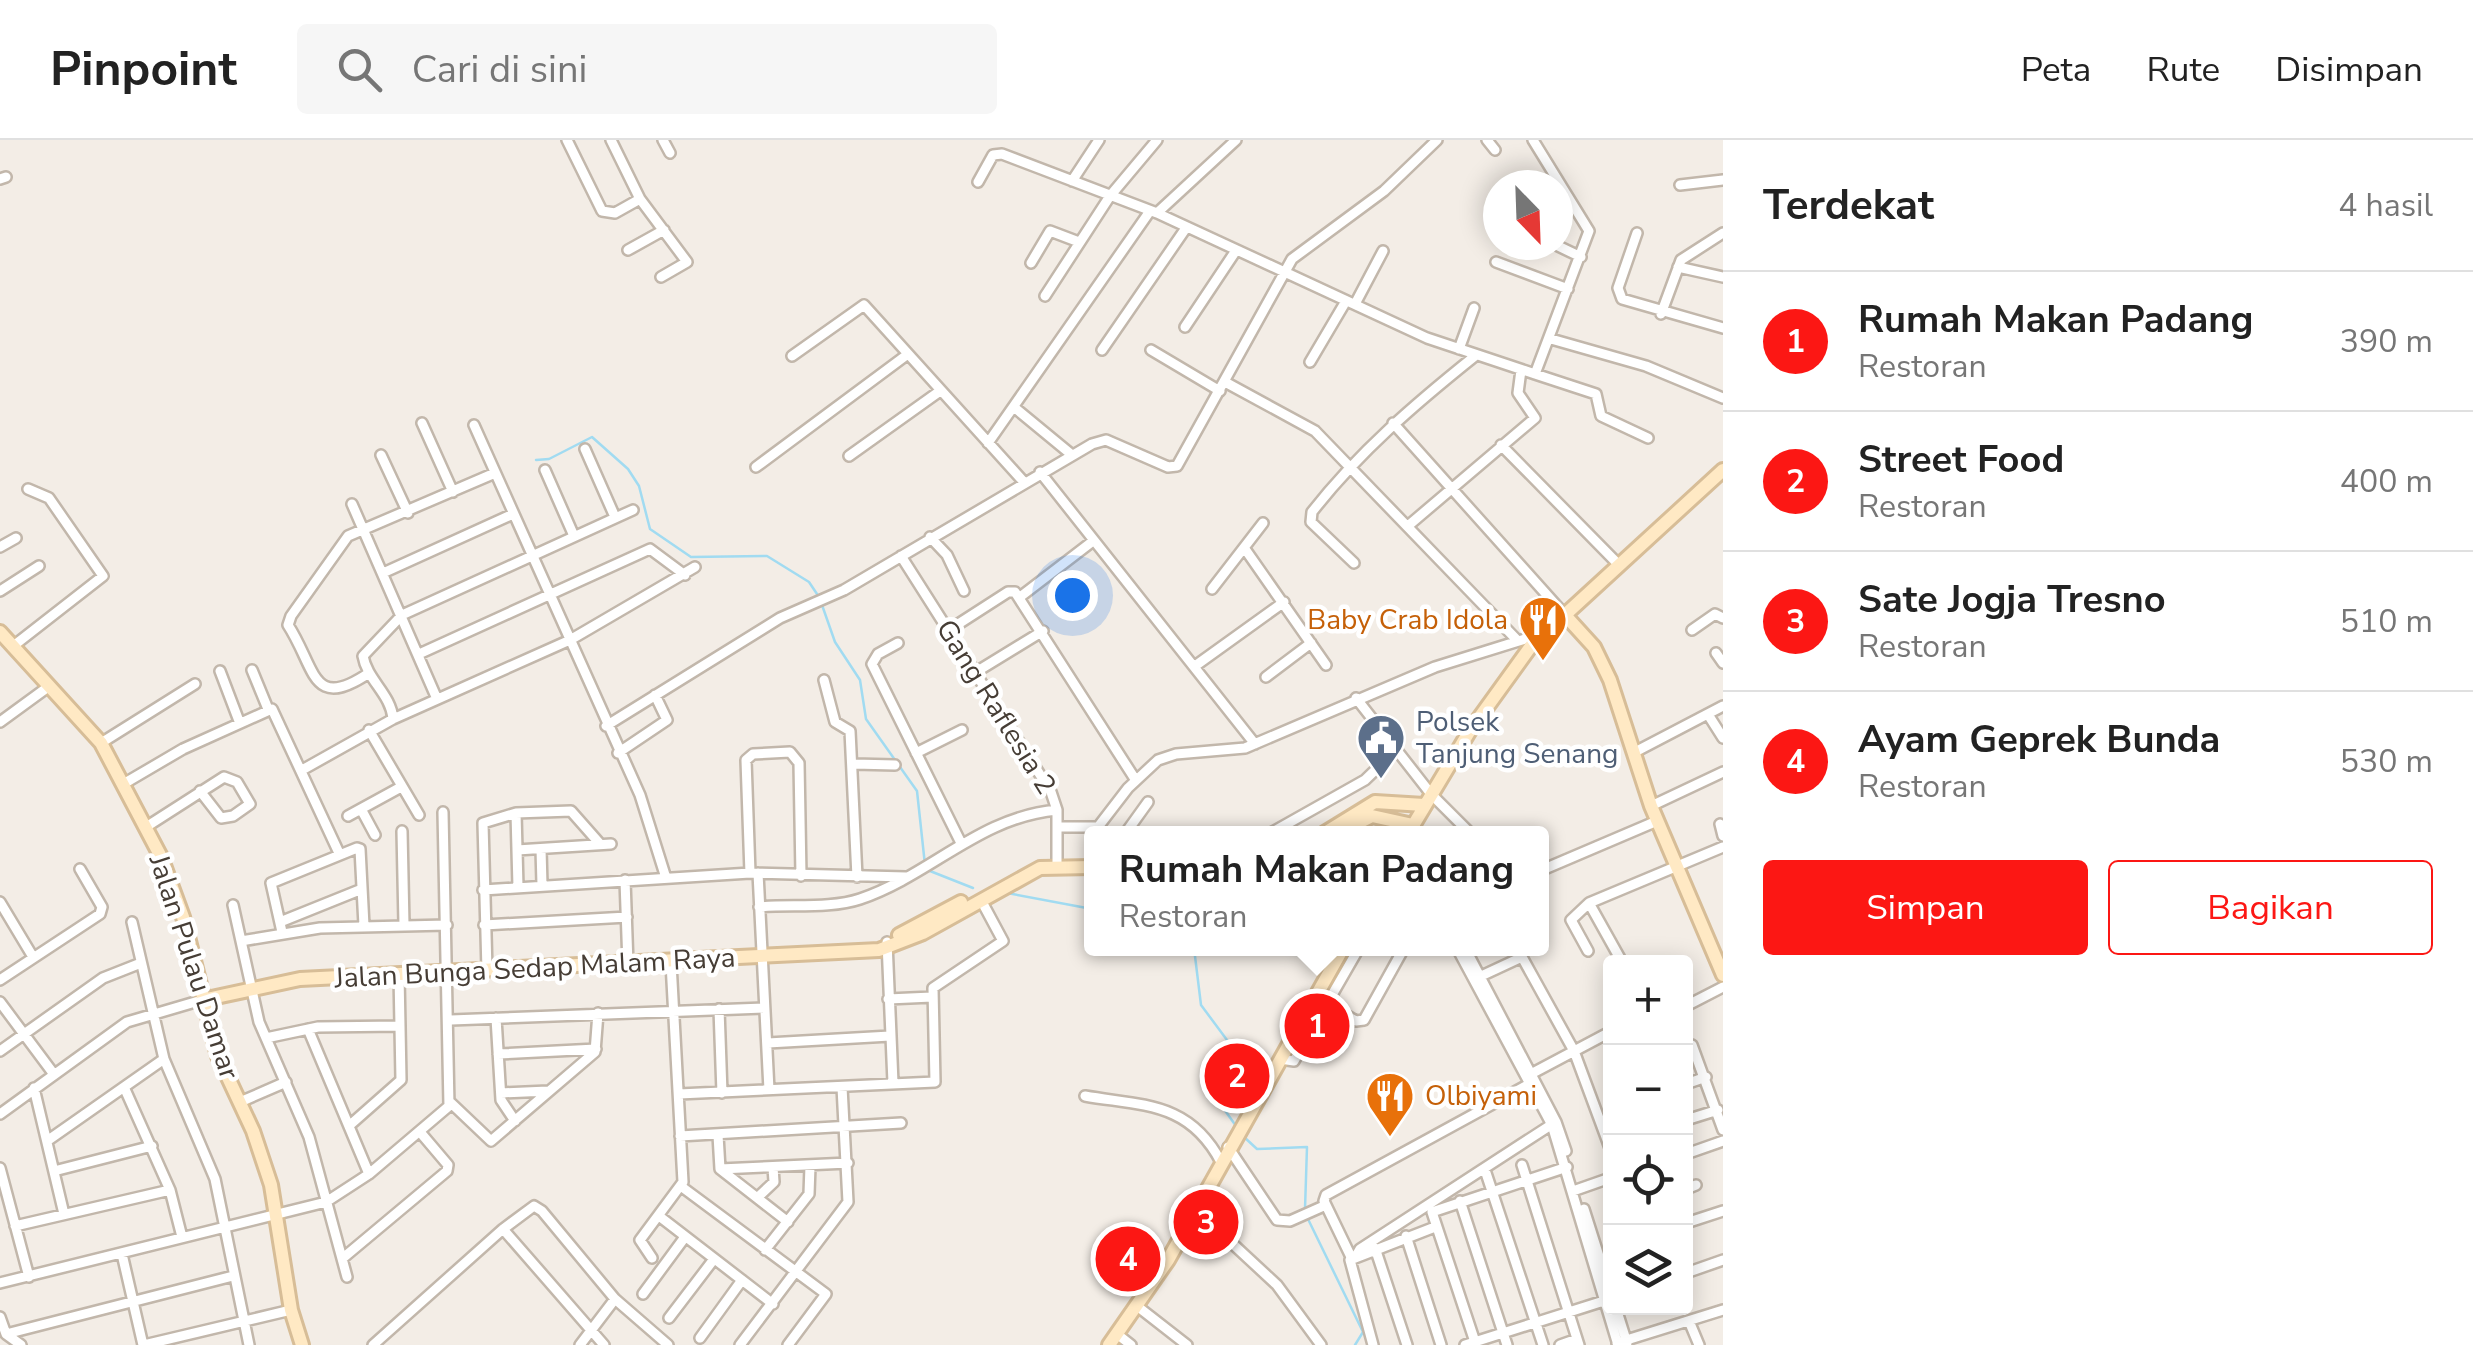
<!DOCTYPE html>
<html lang="id">
<head>
<meta charset="utf-8">
<style>
  body { margin:0; font-family:"Nunito Sans",sans-serif; background:#f6f6f6; color:#222 }
  .controls { position:absolute; right:30px; bottom:30px; display:grid; overflow:hidden; border-radius:10px; box-shadow:0 5px 25px #0003 }
  .controls button { width:90px; height:90px; display:grid; place-items:center; padding:0; border:0; border-bottom:2px solid #e0e0e0; background:#fff; color:#222; font:50px sans-serif }
  .compass { position:absolute; left:1483px; top:30px; width:90px; height:90px; border-radius:50%; background:#fff; box-shadow:0 5px 25px #0003; rotate:157deg }
  .you { position:absolute; left:1072px; top:455px; width:35px; height:35px; margin:-25px; border:8px solid #fff; border-radius:50%; background:#1a73e8; box-shadow:0 0 0 15px #1a73e833 }
  .badge { display:grid; place-items:center; width:65px; height:65px; border-radius:50%; background:#fc1714; color:#fff; font-size:32px; font-weight:700 }
  .pin { position:absolute; translate:-50% -50%; border:5px solid #fff; box-shadow:0 2px 10px #0006 }
  .popup { position:absolute; left:1084px; top:686px; width:465px; height:130px; box-sizing:border-box; display:grid; place-content:center; border-radius:10px; background:#fff; filter:drop-shadow(0 2px 8px #0005); font-size:32px; white-space:nowrap; color:#767676 }
  .popup b { font-size:38px; color:#222 }
  .popup::after { content:''; position:absolute; left:50%; top:100%; margin-left:-20px; border:20px solid transparent; border-top-color:#fff }
  .list { margin:0; padding:0; list-style:none }
  h2 { display:flex; justify-content:space-between; align-items:center; height:130px; margin:0; padding:0 40px; font-size:42px }
  h2 small { font-size:32px; font-weight:400; color:#767676 }
  .list li { display:grid; grid-template-columns:65px 1fr auto; gap:30px; align-items:center; box-sizing:border-box; height:140px; padding:0 40px; border-top:2px solid #e0e0e0 }
  .list b { display:block; font-size:38px; white-space:nowrap }
  .list p { margin:0; font-size:32px; white-space:nowrap; color:#767676 }
  .list em { font-size:32px; font-style:normal; color:#767676 }
  .actions { display:flex; gap:20px; padding:30px 40px }
  .actions a { flex:1; padding:22px 0; border:2px solid #fc1714; border-radius:10px; text-align:center; font-size:35px; color:#fc1714 }
  .actions .main { background:#fc1714; color:#fff }
  .icon { flex:none; width:55px; height:55px; fill:none; stroke:currentColor; stroke-width:2; stroke-linecap:round; stroke-linejoin:round }
  .map { position:relative; flex:none; width:1723px; height:1205px; overflow:hidden }
  header { display:flex; align-items:center; gap:60px; box-sizing:border-box; height:140px; padding:0 50px; background:#fff; border-bottom:2px solid #e0e0e0 }
  header strong { font-size:48px }
  nav { display:flex; gap:55px; margin-inline-start:auto; font-size:35px }
  .search { width:700px; height:90px; background:#f6f6f6; display:flex; align-items:center; gap:25px; box-sizing:border-box; padding:0 35px; border-radius:10px; color:#767676; font-size:38px }
  main { display:flex }
  aside { flex:1; background:#fff }
  .map>svg:first-child { display:block }
  .lines { fill:none; stroke-linecap:round; stroke-linejoin:round }
  .stream { stroke:#a1dbf1; stroke-width:2.5 }
  .street-casing { stroke:#c2b7ab; stroke-width:14 }
  .secondary-casing { stroke:#d7bd97; stroke-width:18 }
  .street { stroke:#fff; stroke-width:9 }
  .secondary { stroke:#ffe9c4; stroke-width:12 }
  .labels { text-anchor:middle; dominant-baseline:central; stroke-width:9; stroke-linejoin:round; paint-order:stroke }
  .food-label { font-size:28px; fill:#c56008; stroke:#fff; text-anchor:end }
  .street-label { font-size:28px; fill:#463d35; stroke:#fff }
  .service-label { font-size:28px; fill:#4e5e75; stroke:#fff; text-anchor:start }
</style>
</head>
<body>
<header>
<strong>Pinpoint</strong>
<div class="search"><svg class="icon" aria-label="search" viewBox="0 0 24 24"><circle cx="10" cy="10" r="6"/><path d="M15 15l6 6"/></svg>Cari di sini</div>
<nav><a>Peta</a><a>Rute</a><a>Disimpan</a></nav>
</header>
<main>
<div class="map">
<svg width="1723" height="1205" viewBox="0 0 1723 1205">
  <rect width="100%" height="100%" fill="#f3ede6"/>
  <g class="lines">
    <path class="stream" d="M536,320L549,319L592,297L628,329L639,346L650,389L691,417L767,416L809,442L819,457
      M822,465L835,502L860,540L866,579L917,651L925,725
      M930,731L973,748
      M1007,753L1092,769
      M1194,808L1201,865L1227,900L1219,962L1236,986
      M1244,997L1257,1009L1307,1007L1305,1069
      M1307,1077L1363,1192L1355,1205"/>
    <g class="street-casing">
      <path id="street" d="M567,0L602,71L615,73L640,59
        M611,0L640,59L687,122L661,137
        M663,0L670,13
        M1487,0L1495,10
        M0,39L6,37
        M1072,41L1099,0
        M978,42L993,15L1002,14L1157,73L1427,198L1535,234L1589,91L1533,0
        M1680,45L1723,40
        M1157,73L1236,0
        M1637,93L1618,148L1622,159L1723,188
        M1556,105L1581,117
        M628,110L664,90
        M1496,122L1568,149
        M1031,123L1050,91L1079,102
        M1678,127L1723,137
        M1045,156L1110,56L1157,0
        M1355,164L1383,111
        M1661,174L1681,120L1723,93
        M1185,187L1235,112
        M1551,199L1646,226L1723,258
        M1459,209L1474,168
        M1102,210L1186,88
        M1151,210L1220,251
        M792,216L864,165L1023,341
        M1310,222L1346,161
        M1535,234L1596,254L1601,276L1648,298
        M1225,242L1315,291L1516,499
        M1015,268L1072,315
        M422,283L453,352
        M1393,283L1564,474
        M474,285L640,655L666,738
        M988,303L1150,71
        M1501,305L1619,425
        M585,309L615,377
        M381,315L408,373
        M849,316L940,251
        M756,327L908,214
        M545,330L574,396
        M1040,332L1255,604
        M352,364L437,559
        M1409,385L1535,278L1518,253L1521,230
        M930,397L947,415L964,451
        M0,407L16,398
        M1245,409L1326,525
        M901,416L1051,652L1057,670V728
        M1354,423L1311,382L1312,372C1359,312 1415,264 1475,216
        M383,433L513,374
        M1212,449L1263,383
        M0,451L39,426
        M1020,457L1093,401
        M949,490L1008,452H1015L1135,639
        M1692,490L1715,474L1723,478
        M898,503L878,514L872,524L960,701
        M12,507L103,436L49,358L28,349
        M1716,513L1723,523
        M419,514L650,409L685,435
        M1195,526L1284,462
        M252,530L268,569
        M220,531L239,581
        M976,532L1043,491
        M369,533C311,572 316,528 288,485L291,476L348,396L495,333
        M1266,537L1311,503
        M824,540L835,582L850,591L857,737
        M1356,558L1431,654L1471,694
        M1709,576L1723,598
        M393,579L570,500L695,427
        M0,582L48,547
        M606,586L780,478L844,450L1092,304L1106,300L1168,327L1177,326L1292,119L1384,51L1437,0
        M369,590L419,675
        M101,603L195,544
        M618,613L667,580L655,555
        M916,613L962,590
        M1633,613L1723,566
        M854,624L895,625
        M302,630L393,579C391,554 367,540 363,516L402,475L633,370
        M125,643L183,609L272,569L339,713
        M1651,666L1723,632
        M361,669L375,695
        M516,673L518,747
        M348,676L401,647
        M1720,684L1723,696
        M146,687L224,637L237,642L250,664L233,676L221,678L200,651
        M1057,687H1098L1128,648L1158,620L1176,614L1245,608L1435,527L1541,494
        M402,691L404,785
        M1125,694L1148,662
        M1269,694L1365,640L1396,610
        M541,709L542,745
        M517,710L611,704
        M1542,730L1657,681
        M750,733L746,620L753,614L790,612L799,623L801,736
        M758,733L769,950
        M625,740L628,825
        M483,750L750,733L906,737
        M0,762L33,817
        M233,765L259,882L309,997L347,1137
        M759,767C791,764 830,769 860,759C931,735 979,677 1057,670
        M132,782L164,919L215,1039L249,1205
        M280,782L362,749
        M484,785L627,777
        M282,792L271,743L357,708L360,709L364,786
        M241,801L320,788L447,785
        M887,802L893,943
        M1457,808L1552,985L1618,1205
        M1465,808L1556,982L1566,1011
        M1517,808L1574,911L1610,1008
        M1588,811L1571,780L1589,763
        M1622,822L1589,763L1723,707
        M487,831L483,683L516,673L571,671L601,705
        M1479,837L1522,817
        M0,840L100,774L102,767L80,729
        M888,859L932,857
        M0,862L53,933
        M1324,862L1356,881L1364,880L1404,808
        M1686,866L1723,847
        M719,869L722,953
        M496,878L501,960L515,981
        M451,880L764,868
        M308,889L369,1034
        M266,898L318,887L400,886
        M768,903L890,896
        M1692,905L1723,990
        M0,911L103,838L141,823
        M498,914L596,909
        M1280,919L1294,921L1359,808
        M1529,935L1610,892
        M1686,944L1706,937
        M124,947L170,1050L182,1097
        M34,948L64,1074
        M501,953L548,951
        M679,954L935,942L933,848L1003,801L981,760
        M1085,956C1142,966 1189,961 1221,1022
        M240,962L286,942
        M451,963L491,1001L595,912L598,873
        M0,974L127,882L202,860
        M1686,980L1718,970
        M350,985L401,940L399,834
        M718,995L720,1029L788,1082
        M680,996L901,983
        M47,1001L164,919
        M1228,1007L1277,1080L1290,1081L1326,1065
        M1686,1014L1723,1001
        M1522,1025L1579,1205
        M0,1028L29,1137
        M720,1029L848,1023
        M54,1031L152,1006
        M1486,1033L1543,1205
        M682,1047L826,1154L788,1205
        M1686,1049L1696,1045
        M1573,1051L1610,1038
        M757,1058L774,1042L773,1027
        M1460,1061L1507,1205
        M1194,1068L1277,1145L1321,1205
        M1584,1069L1610,1151
        M659,1076L773,1164
        M1686,1083L1723,1071
        M15,1086L170,1050
        M1406,1096L1441,1205
        M1375,1108L1407,1205
        M765,1110L809,1054L810,1026
        M122,1114L143,1205
        M1356,1116L1360,1109L1554,983
        M343,1118L447,1031L448,1025L420,992
        M652,1118L640,1100L683,1042L671,823
        M1352,1119L1324,1061L1326,1055L1533,942
        M1686,1133L1723,1120
        M0,1143L326,1062L369,1034L449,966L443,672
        M643,1154L685,1097
        M1137,1166L1187,1205
        M1616,1168L1627,1203
        M0,1177L6,1194L21,1205
        M669,1178L714,1119
        M1689,1181L1699,1205
        M6,1194L233,1136
        M1117,1194L1131,1205
        M700,1198L742,1140
        M1617,1203L1723,1170
        M144,1205L291,1170
        M373,1205L503,1089
        M580,1205L615,1159
        M604,1205L503,1089L534,1066L542,1071L615,1159L668,1205
        M740,1205L848,1062L842,947
        M1373,1205L1350,1120L1435,1087
        M1465,1205L1610,1159
        M1476,1205L1432,1072L1567,1027
        M1560,1205L1577,1199"/>
    </g>
    <g class="secondary-casing">
      <path id="secondary" d="M1564,474L1594,507L1610,540L1651,666L1723,835
        M0,492L101,603L161,717L183,777L218,916L253,991L271,1045L291,1170L302,1205
        M1323,694L1375,662L1424,665
        M1337,694L1372,676L1413,685
        M1408,694L1469,592L1531,506L1723,330
        M899,795L961,762
        M202,860L300,839L879,810L923,793L1040,728L1092,727
        M1109,1205L1168,1120L1343,808"/>
    </g>
    <use href="#street" class="street"/>
    <use href="#secondary" class="secondary"/>
  </g>
  <defs>
    <g id="restaurant-pin" transform="scale(2.5)"><path d="M0 17L-7.5 6A9.5 9.5 0 1 1 7.5 6Z" fill="#e8710a" stroke="#fff"/><path d="M-5-6h1v4h1v-4h1v4h1v-4h1v5L-1.5 .5V6h-2V.5L-5-1ZM5-6V6H3V1.5H1.5Q1.5-4 5-6Z" fill="#fff"/></g>
    <g id="civic-pin" transform="scale(2.5)"><path d="M0 17L-7.5 6A9.5 9.5 0 1 1 7.5 6Z" fill="#5c6f8a" stroke="#fff"/><path d="M-.6-6.5H3V-4.5H.6V-3L4-1V1h2V6H-6V1h2V-1L-.6-3ZM-1.2 2.5V6h2.4V2.5Z" fill="#fff"/></g>
  </defs>
  <g fill-rule="evenodd">
    <use href="#restaurant-pin" x="1543" y="480"/>
    <use href="#civic-pin" x="1381" y="598"/>
    <use href="#restaurant-pin" x="1390" y="956"/>
  </g>
  <g class="labels">
    <g class="food-label">
      <text x="1508" y="480">Baby Crab Idola</text>
      <text x="1425" y="956" text-anchor="start">Olbiyami</text>
    </g>
    <g class="street-label">
      <text transform="translate(996 567) rotate(58)">Gang Raflesia 2</text>
      <text transform="translate(194 827) rotate(72)">Jalan Pulau Damar</text>
      <text transform="translate(535 828) rotate(-3)">Jalan Bunga Sedap Malam Raya</text>
    </g>
    <g class="service-label">
      <text x="1416" y="582">Polsek<tspan x="1416" dy="32">Tanjung Senang</tspan></text>
    </g>
  </g>
</svg>
<div class="controls">
<button>+</button>
<button>−</button>
<button><svg class="icon" aria-label="locate" viewBox="0 0 24 24"><circle cx="12" cy="12" r="6"/><path d="M12 2v4M12 18v4M2 12h4M18 12h4"/></svg></button>
<button><svg class="icon" aria-label="layers" viewBox="0 0 24 24"><path d="M12 4l9 5-9 5-9-5zM3 14l9 5 9-5"/></svg></button>
</div>
<svg class="compass" viewBox="-18 -18 36 36"><path d="M0-13l5 13h-10z" fill="#e53935"/><path d="M0 13l5-13h-10z" fill="#767676"/></svg>
<div class="you"></div>
<div class="pin badge" style="left:1317px;top:886px">1</div>
<div class="popup"><b>Rumah Makan Padang</b>Restoran</div>
<div class="pin badge" style="left:1237px;top:936px">2</div>
<div class="pin badge" style="left:1206px;top:1082px">3</div>
<div class="pin badge" style="left:1128px;top:1119px">4</div>
</div>
<aside>
<h2>Terdekat<small>4 hasil</small></h2>
<ul class="list">
<li><span class="badge">1</span><div><b>Rumah Makan Padang</b><p>Restoran</p></div><em>390 m</em></li>
<li><span class="badge">2</span><div><b>Street Food</b><p>Restoran</p></div><em>400 m</em></li>
<li><span class="badge">3</span><div><b>Sate Jogja Tresno</b><p>Restoran</p></div><em>510 m</em></li>
<li><span class="badge">4</span><div><b>Ayam Geprek Bunda</b><p>Restoran</p></div><em>530 m</em></li>
</ul>
<div class="actions"><a class="main">Simpan</a><a>Bagikan</a></div>
</aside>
</main>
</body>
</html>
